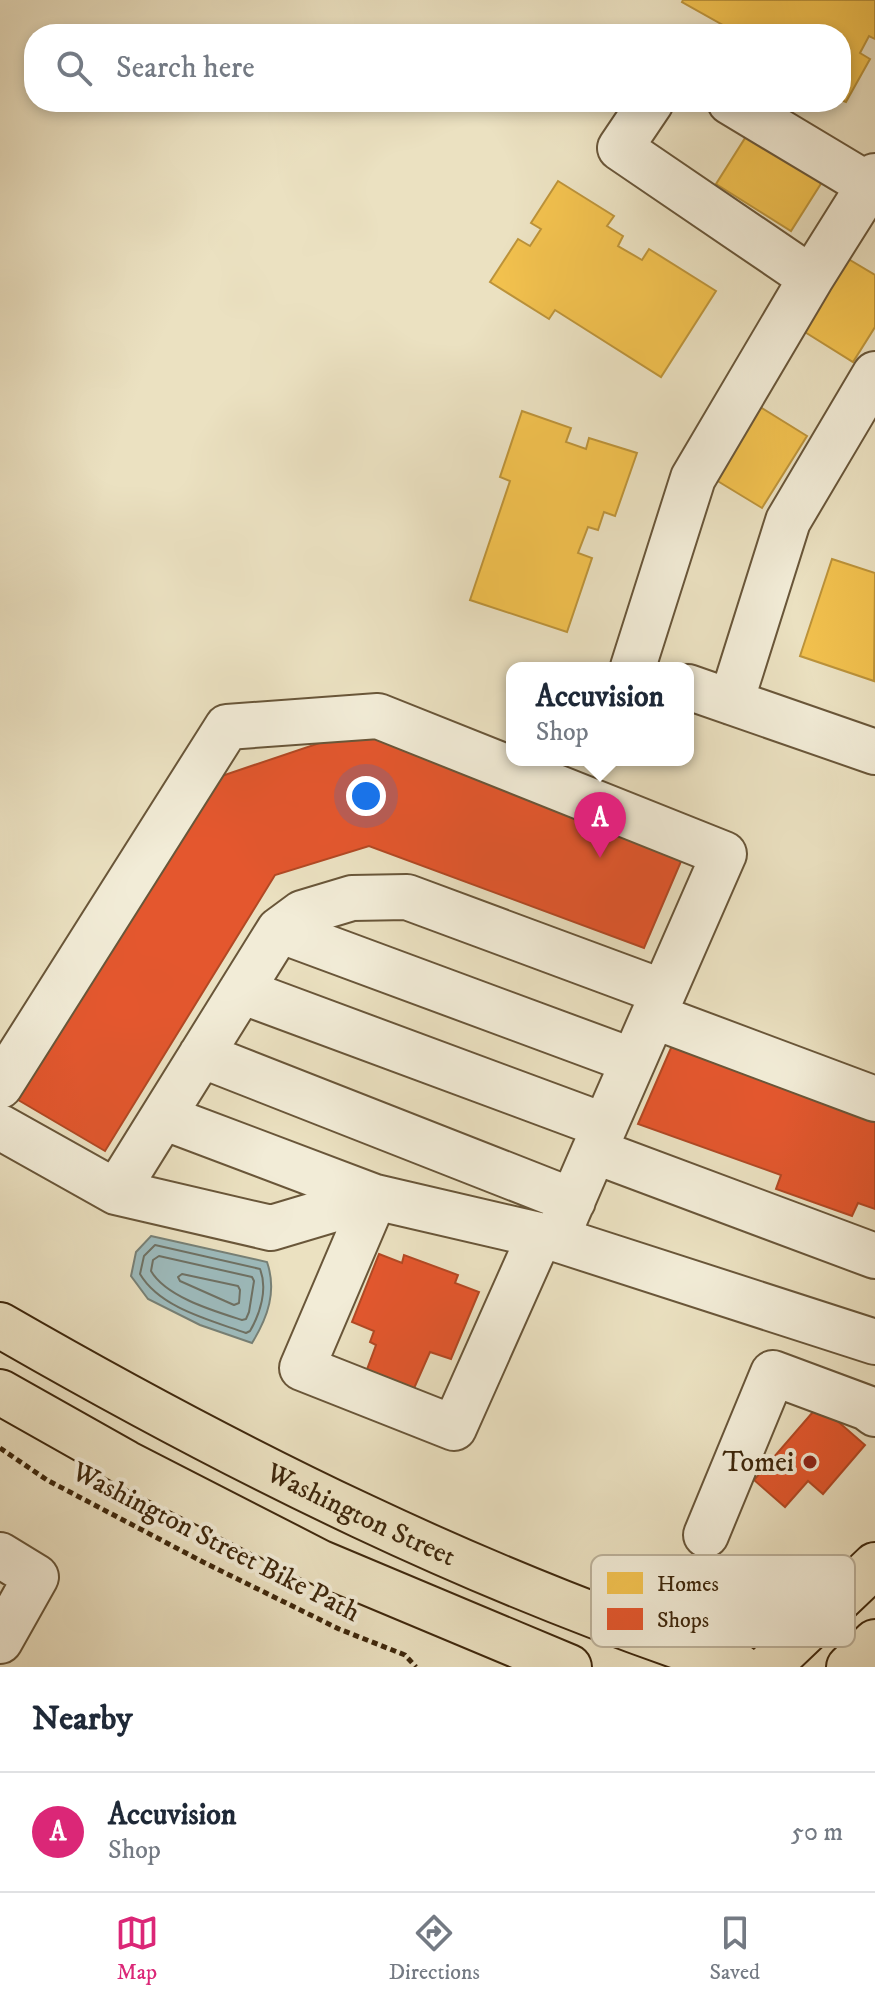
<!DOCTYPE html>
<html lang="en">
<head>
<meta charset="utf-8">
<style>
  body { margin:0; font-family:"IM FELL DW Pica",serif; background:#f6f6f7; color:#1f2937 }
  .you { position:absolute; left:366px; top:796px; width:28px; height:28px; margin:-20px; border:6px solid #fff; border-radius:50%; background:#1a73e8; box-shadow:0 0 0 12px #1a73e833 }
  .badge { display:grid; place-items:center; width:52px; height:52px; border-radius:50%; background:#db2777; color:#fff; font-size:26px; font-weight:700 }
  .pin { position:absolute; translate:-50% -66px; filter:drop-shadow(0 2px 4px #0008) }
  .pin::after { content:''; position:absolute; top:42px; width:28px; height:24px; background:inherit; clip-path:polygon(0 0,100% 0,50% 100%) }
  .popup { position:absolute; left:506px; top:662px; width:188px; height:104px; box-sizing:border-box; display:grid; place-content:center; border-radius:16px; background:#fff; filter:drop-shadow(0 2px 6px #0005); font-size:26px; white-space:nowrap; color:#747a83 }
  .popup b { font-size:30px; color:#1f2937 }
  .popup::after { content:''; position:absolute; left:50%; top:100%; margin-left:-16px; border:16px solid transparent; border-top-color:#fff }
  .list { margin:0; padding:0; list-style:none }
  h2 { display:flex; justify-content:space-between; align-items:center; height:104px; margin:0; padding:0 32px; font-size:34px }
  h2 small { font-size:26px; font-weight:400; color:#747a83 }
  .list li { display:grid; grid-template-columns:52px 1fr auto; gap:24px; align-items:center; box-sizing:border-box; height:120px; padding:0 32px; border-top:2px solid #e0e1e3 }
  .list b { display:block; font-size:30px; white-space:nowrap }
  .list p { margin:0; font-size:26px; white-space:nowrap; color:#747a83 }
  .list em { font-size:26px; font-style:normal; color:#747a83 }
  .icon { flex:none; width:44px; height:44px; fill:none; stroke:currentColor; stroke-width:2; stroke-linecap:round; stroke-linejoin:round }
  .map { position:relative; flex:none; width:875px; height:1667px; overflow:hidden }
  .search { position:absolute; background:#fff; box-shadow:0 4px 12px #0003; left:24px; right:24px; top:24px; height:88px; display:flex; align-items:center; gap:20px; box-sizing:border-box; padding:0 28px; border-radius:32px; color:#747a83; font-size:30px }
  .sheet { height:224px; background:#fff }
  nav { display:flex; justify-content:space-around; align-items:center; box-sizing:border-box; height:112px; border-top:2px solid #e0e1e3; background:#fff; font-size:22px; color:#747a83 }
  nav a { display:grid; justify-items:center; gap:4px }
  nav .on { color:#db2777 }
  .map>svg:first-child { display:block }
  .water { fill:#9dbbbd; stroke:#778076; stroke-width:2 }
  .homes { fill:#f2c14e; stroke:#bc933a; stroke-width:2 }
  .shops { fill:#e4572e; stroke:#b24924; stroke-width:2 }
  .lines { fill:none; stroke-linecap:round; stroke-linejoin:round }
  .shore { stroke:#6e7164; stroke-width:2 }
  .minor-casing { stroke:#695639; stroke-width:48 }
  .major-casing { stroke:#3e270c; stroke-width:48 }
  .path { stroke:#3e270c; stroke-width:5; stroke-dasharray:6 4; stroke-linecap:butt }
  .minor { stroke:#f2ecd7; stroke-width:44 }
  .major { stroke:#ebe1c1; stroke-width:44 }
  .poi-dot { fill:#8f2418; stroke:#f2ecd7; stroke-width:3 }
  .labels { text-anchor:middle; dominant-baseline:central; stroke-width:8; stroke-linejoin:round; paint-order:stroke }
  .poi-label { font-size:28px; fill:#3e270c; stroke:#f2ecd7; text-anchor:end }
  .street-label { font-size:28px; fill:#3e270c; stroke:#f2ecd7 }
  .key { fill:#f2ecd7; stroke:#bcb19a; stroke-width:2 }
  .key-label { font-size:22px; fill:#3e270c }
</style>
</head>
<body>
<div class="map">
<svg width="875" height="1667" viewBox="0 0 875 1667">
  <rect width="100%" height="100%" fill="#ebe1c1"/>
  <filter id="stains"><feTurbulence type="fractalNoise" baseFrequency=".0025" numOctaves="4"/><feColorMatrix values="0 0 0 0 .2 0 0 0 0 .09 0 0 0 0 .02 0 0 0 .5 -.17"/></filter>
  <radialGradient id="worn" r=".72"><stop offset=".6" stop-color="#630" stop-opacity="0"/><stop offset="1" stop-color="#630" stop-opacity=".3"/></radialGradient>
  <path class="water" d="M151,1236L267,1262C277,1291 268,1317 252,1343L200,1325L148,1299L131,1276L136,1252Z"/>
  <path class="homes" d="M683,0H875V39L869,36L860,53L870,59L846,102L841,100V34H768L757,28L754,34H739L682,2Z
    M747,135L822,182L791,231L716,184Z
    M558,181L614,216L607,226L623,236L618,246L642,260L649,249L716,291L661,377L555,310L549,319L490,282L518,239L530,246L541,229L531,223Z
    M845,257L875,275V327L853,362L800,329Z
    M757,405L807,436L762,508L711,477Z
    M522,411L571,428L566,442L586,449L589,438L637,453L615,516L604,512L598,530L588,527L578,553L592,558L567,632L470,600L510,481L500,477Z
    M832,559L875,573L874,681L800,656Z"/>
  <path class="shops" d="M364,728L688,845L644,948L369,846L275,875L105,1151L8,1094L195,785Z
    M674,1041L875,1113V1209L858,1203L852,1216L776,1189L781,1175L638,1124Z
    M379,1254L402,1263L404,1255L458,1275L455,1283L479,1292L451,1359L430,1352L408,1402L362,1383L376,1345L370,1342L374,1331L352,1322Z
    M819,1405L865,1445L823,1494L808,1481L785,1507L754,1480Z"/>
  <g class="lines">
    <path class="shore" d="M155,1245L260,1269C268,1289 260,1314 250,1331L246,1333C210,1320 160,1308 140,1274L144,1256Z
      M159,1256L252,1277L254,1281L249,1312L246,1319L242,1320C214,1311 166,1297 151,1271L153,1260Z
      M182,1274L238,1286L240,1290L239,1303L234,1305L180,1281L178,1277Z"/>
    <g class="minor-casing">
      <path id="minor" d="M730,102L875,189
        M811,278L875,176
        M636,668L633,667L693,478L811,278L620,148L651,102
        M688,687L875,752
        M731,702L788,521L875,374
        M279,930L633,1061
        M241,991L605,1126
        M653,1016L875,1099
        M201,1055L573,1201
        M0,1086L227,727L378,716L724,854L594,1151
        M163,1117L375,1197L556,1239
        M0,1127L116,1192L271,1228L375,1197
        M116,1192L279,930L302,913L352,898L407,897L663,992
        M375,1197L302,1368L454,1428L540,1235
        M875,1256L594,1151L556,1239L875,1342
        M706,1535L773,1373L867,1408L875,1414
        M0,1555L36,1577L0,1641"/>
    </g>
    <g class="major-casing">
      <g id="major">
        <path id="s1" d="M0,1325C236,1461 480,1583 740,1667"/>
        <path d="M0,1392L126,1463L321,1563L569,1667"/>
        <path d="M768,1667L875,1565"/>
        <path d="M849,1667L875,1642"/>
      </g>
    </g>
    <path class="path" d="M0,1448L47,1480L203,1562L339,1629L405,1655L416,1667"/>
    <use href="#minor" class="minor"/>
    <use href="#major" class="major"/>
  </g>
  <circle class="poi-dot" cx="810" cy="1462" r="8"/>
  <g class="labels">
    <g class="poi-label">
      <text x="794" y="1462">Tomei</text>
    </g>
    <g class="street-label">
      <text stroke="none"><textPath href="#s1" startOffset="408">Washington Street</textPath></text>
      <text transform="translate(216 1542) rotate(27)">Washington Street Bike Path</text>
    </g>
  </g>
  <rect x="591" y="1555" width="264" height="92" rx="12" class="key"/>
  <rect x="607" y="1572" width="36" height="22" fill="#f2c14e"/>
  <rect x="607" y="1608" width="36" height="22" fill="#e4572e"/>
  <g class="key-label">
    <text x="657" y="1591">Homes</text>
    <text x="657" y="1627">Shops</text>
  </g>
  <rect width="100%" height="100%" filter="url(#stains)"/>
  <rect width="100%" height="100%" fill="url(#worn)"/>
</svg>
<div class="you"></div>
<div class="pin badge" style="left:600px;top:858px">A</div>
<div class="popup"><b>Accuvision</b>Shop</div>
<div class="search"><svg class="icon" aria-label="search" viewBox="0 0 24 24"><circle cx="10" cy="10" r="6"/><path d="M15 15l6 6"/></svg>Search here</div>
</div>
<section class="sheet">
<h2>Nearby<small></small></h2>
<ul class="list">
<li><span class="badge">A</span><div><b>Accuvision</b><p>Shop</p></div><em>50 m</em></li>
</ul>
</section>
<nav>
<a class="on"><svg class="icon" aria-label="map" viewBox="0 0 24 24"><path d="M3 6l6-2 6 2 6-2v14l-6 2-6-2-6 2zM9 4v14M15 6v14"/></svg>Map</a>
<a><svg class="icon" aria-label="directions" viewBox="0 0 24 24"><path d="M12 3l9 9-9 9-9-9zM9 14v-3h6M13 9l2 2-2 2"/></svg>Directions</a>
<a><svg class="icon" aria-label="saved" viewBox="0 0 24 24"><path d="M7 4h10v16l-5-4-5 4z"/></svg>Saved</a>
</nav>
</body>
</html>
